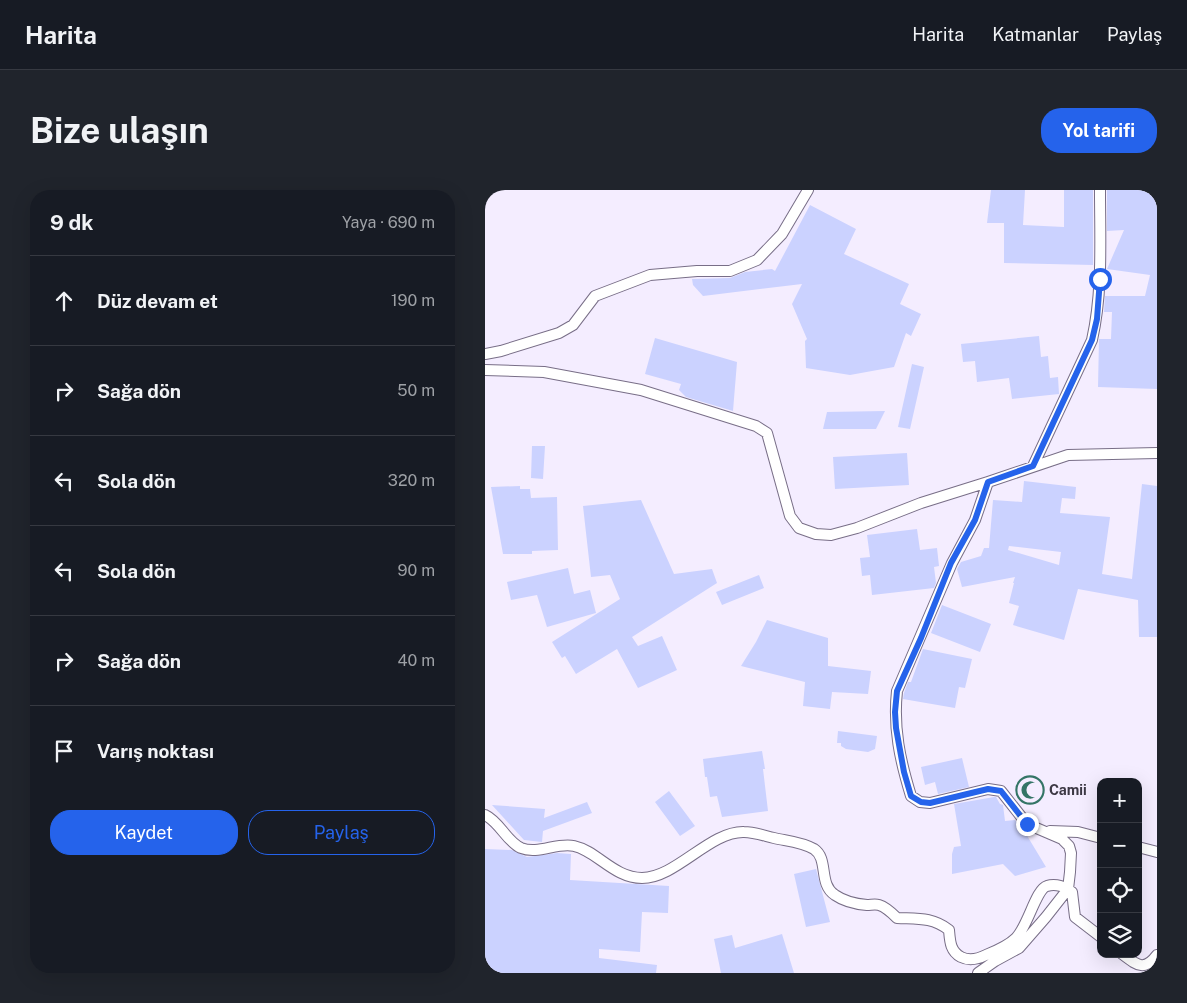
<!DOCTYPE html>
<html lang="tr">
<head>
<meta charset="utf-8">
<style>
  body { margin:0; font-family:"Public Sans",sans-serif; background:#20242c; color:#f1f3f6 }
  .controls { position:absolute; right:15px; bottom:15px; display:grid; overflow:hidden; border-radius:10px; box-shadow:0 5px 20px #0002 }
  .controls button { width:45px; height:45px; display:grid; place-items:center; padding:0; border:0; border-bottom:1px solid #363941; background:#171b24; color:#f1f3f6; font:25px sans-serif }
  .stop { position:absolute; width:15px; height:15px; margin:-11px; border:4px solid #2563eb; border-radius:50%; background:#fff }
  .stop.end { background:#2563eb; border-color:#fff; box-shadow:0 1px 5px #0008 }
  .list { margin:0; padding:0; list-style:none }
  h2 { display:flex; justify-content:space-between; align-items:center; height:65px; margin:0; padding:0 20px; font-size:21px }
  h2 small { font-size:16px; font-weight:400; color:#9ea1a6 }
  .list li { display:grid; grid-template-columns:32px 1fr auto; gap:15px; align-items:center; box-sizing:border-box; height:90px; padding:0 20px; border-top:1px solid #363941 }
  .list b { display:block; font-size:19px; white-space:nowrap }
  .list em { font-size:16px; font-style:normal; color:#9ea1a6 }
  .actions { display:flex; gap:10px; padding:15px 20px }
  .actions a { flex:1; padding:11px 0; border:1px solid #2563eb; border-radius:20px; text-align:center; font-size:18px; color:#2563eb }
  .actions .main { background:#2563eb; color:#fff }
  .icon { flex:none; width:28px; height:28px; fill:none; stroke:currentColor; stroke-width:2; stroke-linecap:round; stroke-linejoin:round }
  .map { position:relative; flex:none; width:672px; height:783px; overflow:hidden; border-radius:20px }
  header { display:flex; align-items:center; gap:30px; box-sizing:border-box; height:70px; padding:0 25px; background:#171b24; border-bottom:1px solid #363941 }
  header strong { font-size:24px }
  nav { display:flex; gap:28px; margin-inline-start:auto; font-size:18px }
  .intro { display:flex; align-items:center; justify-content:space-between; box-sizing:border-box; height:120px; padding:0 30px }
  h1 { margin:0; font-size:35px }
  .button { padding:12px 22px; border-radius:20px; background:#2563eb; color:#fff; font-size:18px; font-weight:700 }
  main { display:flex; gap:30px; padding:0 30px }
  aside { flex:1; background:#171b24; border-radius:20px; box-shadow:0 5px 20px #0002 }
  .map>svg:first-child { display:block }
  .building { fill:#cbd2ff; fill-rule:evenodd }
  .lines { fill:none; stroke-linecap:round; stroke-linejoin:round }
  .minor-casing { stroke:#786e87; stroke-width:12 }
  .minor { stroke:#fff; stroke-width:10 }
  .route { stroke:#2563eb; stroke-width:6 }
  .labels { text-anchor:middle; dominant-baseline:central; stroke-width:5; stroke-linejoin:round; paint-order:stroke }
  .poi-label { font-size:14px; font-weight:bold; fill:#3c3844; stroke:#f4edff; text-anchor:start }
</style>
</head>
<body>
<header>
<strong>Harita</strong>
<nav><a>Harita</a><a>Katmanlar</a><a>Paylaş</a></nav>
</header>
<div class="intro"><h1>Bize ulaşın</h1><a class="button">Yol tarifi</a></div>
<main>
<aside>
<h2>9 dk<small>Yaya · 690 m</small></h2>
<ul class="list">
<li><svg class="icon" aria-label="ahead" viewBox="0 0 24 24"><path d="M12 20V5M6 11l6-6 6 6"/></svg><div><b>Düz devam et</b></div><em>190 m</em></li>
<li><svg class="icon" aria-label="right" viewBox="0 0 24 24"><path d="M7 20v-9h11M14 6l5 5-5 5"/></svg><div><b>Sağa dön</b></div><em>50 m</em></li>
<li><svg class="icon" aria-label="left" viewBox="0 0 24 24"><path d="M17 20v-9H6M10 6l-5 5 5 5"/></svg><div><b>Sola dön</b></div><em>320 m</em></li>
<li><svg class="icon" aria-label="left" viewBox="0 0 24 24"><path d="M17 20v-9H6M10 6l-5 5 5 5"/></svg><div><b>Sola dön</b></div><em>90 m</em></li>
<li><svg class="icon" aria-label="right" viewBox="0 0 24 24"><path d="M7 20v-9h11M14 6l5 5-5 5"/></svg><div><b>Sağa dön</b></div><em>40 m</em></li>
<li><svg class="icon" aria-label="arrive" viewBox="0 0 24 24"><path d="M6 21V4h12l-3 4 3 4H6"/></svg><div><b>Varış noktası</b></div></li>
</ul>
<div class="actions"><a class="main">Kaydet</a><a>Paylaş</a></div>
</aside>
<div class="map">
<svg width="672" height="783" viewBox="0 0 672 783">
  <rect width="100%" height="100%" fill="#f4edff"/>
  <path class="building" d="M506,0H540L538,35L579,37V0H608V75L519,73V33H502Z
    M622,0H672V199L613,197L614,149H626L627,122H619L620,106H660L665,85L622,79L639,40L622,41Z
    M325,15L371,39L359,64L424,94L415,114L436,124L426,146L421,143L409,177L365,185L321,178L320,151L322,149L307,114L317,94L218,106L208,95L207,89L245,88L260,82L287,79L290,81Z
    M554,146L556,167L563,166L565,188L573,187L574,204L527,209L524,188L492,192L490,171L478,172L476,154Z
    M170,148L252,172L248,221L201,207L194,200L196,194L160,184Z
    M427,174L439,177L425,239L413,237Z
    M400,221L391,239H338L342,222Z
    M47,256H60L58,289L46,288Z
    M422,263L424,295L350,299L348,267Z
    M539,291L591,297L590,309L577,308L575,323L625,327L617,384L647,389L657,294L672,296V447H654L653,410L593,399L579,450L528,435L534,416L524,413L529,393H528L530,387L477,397L472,379L476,372L496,366L499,358H504L508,310L537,312ZM524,356L576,362L574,375L523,360Z
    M35,296V299H45L46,308L72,307L73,360L47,361V364H18L6,297Z
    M156,310L189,384L227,379L232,393L147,447L153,456L177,446L192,480L153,498L132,459L91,484L80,466L77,468L67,452L135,409L125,385L106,387L98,316Z
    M432,339L435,360L452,358L454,376L449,377L451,393L449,398L387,405L385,385L377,386L375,368L385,367L382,345Z
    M83,378L89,404L105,400L111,423L62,437L52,405L26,410L22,392Z
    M274,385L279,398L237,415L231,402Z
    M457,415L506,434L495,462L446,443Z
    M282,430L343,448V476L386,481L383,504L347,502L345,519L318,516L320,492L256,476L271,452Z
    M438,459L487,469L480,498L474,497L470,518L418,509L419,503L423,492H426Z
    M353,541L392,546L390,559L383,562L361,559L356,556V553H352Z
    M277,561L280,579H278L283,621L237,627L232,606L225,607L222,587H220L218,569Z
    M477,568L484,597L453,604L450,592L440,595L436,577Z
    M552,591L557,601L538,610L533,600Z
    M184,601L210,636L195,646L170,612Z
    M509,607H511L515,614L518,615L520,631L530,630L538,639L561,677L530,686L518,674L467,684V664L469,657L476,656L469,614Z
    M102,612L107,623L58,641L57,652L39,650L7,615L60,619L59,628Z
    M0,659L27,660L42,667L72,663L86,664L85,690L184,696L183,723L157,722L155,762L114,759V768L172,775L171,783H0Z
    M331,679L345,732L321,737L309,684Z
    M297,744L309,783H236L229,749L247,745L250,758Z"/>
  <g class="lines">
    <g class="minor-casing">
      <path id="minor" d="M0,164L16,161L74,143L88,135L110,106L165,85L212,81H245L272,70L297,44L323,0
        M0,180L59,182L156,200L271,236L282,243L305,326L314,338L331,344L346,345L372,338L436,313L503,292L583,265L672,263
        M548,276L607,150C618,101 615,50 615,0
        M0,625C15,632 21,651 36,658C53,665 72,652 89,656C112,661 129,688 157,688C191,688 225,641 259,642C269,642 280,646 289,648C302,651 317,652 329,659C344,669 333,694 350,705C360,712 370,714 382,715C386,715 390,714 394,715C401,717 407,723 412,728C433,729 447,727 464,740C465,751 465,761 476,767C484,771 493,769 501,765C511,761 524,755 531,748C543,736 551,699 562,696C571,693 581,697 587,702L590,727L616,747
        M565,641L593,642L616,648
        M653,657L672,662
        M637,764C652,775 659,782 672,765
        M493,783L510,771L534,758L561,727L583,699L585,682L586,663L584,656L577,649L542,634L516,601L503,599L445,613L435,612L426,606C415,570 408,538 412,501L467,373L490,330L503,292"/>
    </g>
    <use href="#minor" class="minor"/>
  </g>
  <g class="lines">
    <path class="route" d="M542,634L516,601L503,599L445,613L436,612L426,606L419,582L411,538L410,522L412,501L436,448L466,373L490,330L503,292L548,276L607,150L612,129L615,89"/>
  </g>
  <defs>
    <g id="mosque-ring" transform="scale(1.4375)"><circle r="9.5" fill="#f4edff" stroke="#347566" stroke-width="1.5"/><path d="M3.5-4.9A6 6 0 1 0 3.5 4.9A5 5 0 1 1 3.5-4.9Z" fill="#347566"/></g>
  </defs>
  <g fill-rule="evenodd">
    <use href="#mosque-ring" x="545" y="600"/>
  </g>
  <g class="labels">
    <g class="poi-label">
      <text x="564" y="600">Camii</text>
    </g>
  </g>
</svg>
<div class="controls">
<button>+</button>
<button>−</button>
<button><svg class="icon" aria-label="locate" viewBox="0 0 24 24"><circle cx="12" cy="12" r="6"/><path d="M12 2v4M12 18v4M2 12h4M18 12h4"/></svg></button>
<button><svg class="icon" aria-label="layers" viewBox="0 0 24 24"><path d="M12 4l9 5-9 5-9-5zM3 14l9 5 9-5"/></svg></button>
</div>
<div class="stop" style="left:615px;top:89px"></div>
<div class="stop end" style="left:542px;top:634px"></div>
</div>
</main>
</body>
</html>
